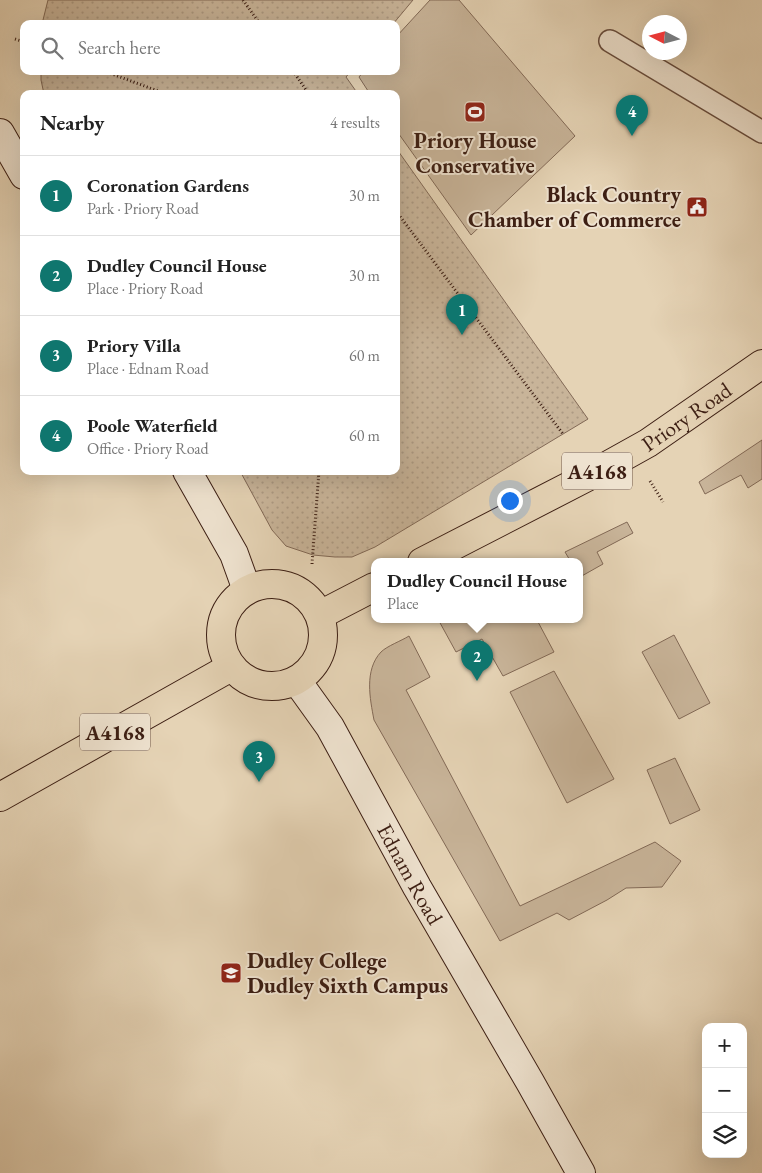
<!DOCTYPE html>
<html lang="en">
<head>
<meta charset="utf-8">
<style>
  body { margin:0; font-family:"EB Garamond",serif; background:#f6f6f6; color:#222 }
  .controls { position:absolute; right:15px; bottom:15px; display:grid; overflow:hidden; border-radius:10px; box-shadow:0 5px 20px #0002 }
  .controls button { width:45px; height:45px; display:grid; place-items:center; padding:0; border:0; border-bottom:1px solid #e0e0e0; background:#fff; color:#222; font:25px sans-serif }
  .compass { position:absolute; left:642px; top:15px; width:45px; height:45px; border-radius:50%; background:#fff; box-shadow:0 5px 20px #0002; rotate:276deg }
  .you { position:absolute; left:509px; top:500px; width:18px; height:18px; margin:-12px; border:4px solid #fff; border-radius:50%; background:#1a73e8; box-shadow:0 0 0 8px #1a73e833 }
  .badge { display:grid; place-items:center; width:32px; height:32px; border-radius:50%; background:#0f766e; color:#fff; font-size:16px; font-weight:700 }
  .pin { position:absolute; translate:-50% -41px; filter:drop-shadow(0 1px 2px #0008) }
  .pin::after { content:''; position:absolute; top:26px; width:18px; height:15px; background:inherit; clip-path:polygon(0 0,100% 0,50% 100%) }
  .popup { position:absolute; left:371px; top:558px; width:212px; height:65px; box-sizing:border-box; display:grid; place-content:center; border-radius:10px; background:#fff; filter:drop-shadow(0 1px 4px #0005); font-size:16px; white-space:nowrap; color:#767676 }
  .popup b { font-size:19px; color:#222 }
  .popup::after { content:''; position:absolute; left:50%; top:100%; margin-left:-10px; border:10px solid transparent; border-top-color:#fff }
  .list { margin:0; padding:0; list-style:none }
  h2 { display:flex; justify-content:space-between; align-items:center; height:65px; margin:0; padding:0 20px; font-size:21px }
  h2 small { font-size:16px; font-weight:400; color:#767676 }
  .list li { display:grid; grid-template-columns:32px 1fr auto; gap:15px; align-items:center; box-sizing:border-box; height:80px; padding:0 20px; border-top:1px solid #e0e0e0 }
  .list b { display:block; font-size:19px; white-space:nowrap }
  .list p { margin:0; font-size:16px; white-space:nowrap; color:#767676 }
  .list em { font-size:16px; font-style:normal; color:#767676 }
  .icon { flex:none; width:28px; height:28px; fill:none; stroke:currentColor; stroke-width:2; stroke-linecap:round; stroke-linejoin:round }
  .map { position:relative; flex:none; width:762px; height:1173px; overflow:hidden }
  .search { position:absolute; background:#fff; box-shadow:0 5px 20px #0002; left:20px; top:20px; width:380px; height:55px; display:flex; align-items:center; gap:12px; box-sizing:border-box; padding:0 18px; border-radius:10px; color:#767676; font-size:19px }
  .panel { position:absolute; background:#fff; box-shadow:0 5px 20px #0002; left:20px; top:90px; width:380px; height:385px; border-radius:10px }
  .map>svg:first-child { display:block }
  .green { fill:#c8b499; stroke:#826956 }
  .park { fill:url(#park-dots); stroke:#826956 }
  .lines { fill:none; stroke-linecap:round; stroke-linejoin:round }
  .lane-casing { stroke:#664b3c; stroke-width:24 }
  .secondary-casing { stroke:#3c1e13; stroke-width:30 }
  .primary-casing { stroke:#3c1e13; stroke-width:30 }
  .path { stroke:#3c1e13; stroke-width:3; stroke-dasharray:1 2.5; stroke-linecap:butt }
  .lane { stroke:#eee2cf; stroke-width:21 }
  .secondary { stroke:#eee2cf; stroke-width:28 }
  .primary { stroke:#e5d3b5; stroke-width:28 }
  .labels { text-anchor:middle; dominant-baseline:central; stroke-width:4; stroke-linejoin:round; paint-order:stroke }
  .shield { fill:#eee2cf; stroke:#71594b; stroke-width:1 }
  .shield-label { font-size:21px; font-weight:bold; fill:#3c1e13 }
  .poi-label { font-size:22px; font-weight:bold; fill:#3c1e13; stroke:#eee2cf }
  .street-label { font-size:22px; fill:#3c1e13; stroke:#eee2cf }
</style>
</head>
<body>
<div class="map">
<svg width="762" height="1173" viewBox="0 0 762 1173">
  <defs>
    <pattern id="park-dots" width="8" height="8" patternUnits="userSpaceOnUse" patternTransform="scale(1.25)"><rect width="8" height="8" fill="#c8b499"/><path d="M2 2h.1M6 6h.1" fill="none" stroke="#ad9a83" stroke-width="1.8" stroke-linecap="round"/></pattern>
  </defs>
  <rect width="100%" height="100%" fill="#e5d3b5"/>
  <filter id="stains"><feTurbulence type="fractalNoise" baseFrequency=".004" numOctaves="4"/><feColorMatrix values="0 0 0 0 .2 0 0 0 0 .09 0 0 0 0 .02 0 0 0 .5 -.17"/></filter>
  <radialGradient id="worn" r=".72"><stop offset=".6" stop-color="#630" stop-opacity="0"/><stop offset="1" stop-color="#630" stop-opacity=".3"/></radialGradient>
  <path class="green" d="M430,0H459L575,136L471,235L396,130V94H370L359,77L364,71H396V37Z
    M762,440V479L748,488L741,475L705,494L699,482Z
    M627,522L633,533L597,552L603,564L580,577V562H571L565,552Z
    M441,620H537L554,652L503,676L482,639L456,652L439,621Z
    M674,635L710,703L679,719L642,652Z
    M409,636L430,677L406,690L520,906L655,842L681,861L662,887L626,888L607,900L569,920L557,913L500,941L374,720C370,699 364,670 381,652C387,646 401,641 409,636Z
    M554,671L614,779L567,803L510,692Z
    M675,758L700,810L670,824L647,770Z"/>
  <path class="park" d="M48,0H413L393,24H42Z
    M41,71H351L346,77L358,94H44L41,80Z
    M396,148L588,419L375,547L352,557H335L313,555L286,546L272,530L240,471H396Z"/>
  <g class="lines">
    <g class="lane-casing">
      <path id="lane" d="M610,41L762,132"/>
    </g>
    <g class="secondary-casing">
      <g id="secondary">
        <path d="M0,133L24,175"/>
        <path d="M187,471L234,554L247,590"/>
        <path id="s1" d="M297,681L330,727L417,887L530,1082L581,1173"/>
      </g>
    </g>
    <g class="primary-casing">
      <g id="primary">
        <path id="s2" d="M422,562L587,477L648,443L762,364"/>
        <circle cx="272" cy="635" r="51"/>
        <path d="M320,615L374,587"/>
        <path d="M0,797L231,667"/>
      </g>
    </g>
    <path class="path" d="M243,0L260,24
      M15,39L24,42
      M104,71L166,94
      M293,71L309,94
      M396,211L563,434
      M650,481L663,502
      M312,564L319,471"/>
    <use href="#lane" class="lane"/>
    <use href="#secondary" class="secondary"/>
    <use href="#primary" class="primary"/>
  </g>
  <defs>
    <g id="stadium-square" transform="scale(1.125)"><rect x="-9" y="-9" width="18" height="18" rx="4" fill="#8f2418" stroke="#eee2cf"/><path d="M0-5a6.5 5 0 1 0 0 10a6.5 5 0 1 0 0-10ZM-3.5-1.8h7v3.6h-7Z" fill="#fff"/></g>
    <g id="civic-square" transform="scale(1.125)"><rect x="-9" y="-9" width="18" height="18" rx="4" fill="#8f2418" stroke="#eee2cf"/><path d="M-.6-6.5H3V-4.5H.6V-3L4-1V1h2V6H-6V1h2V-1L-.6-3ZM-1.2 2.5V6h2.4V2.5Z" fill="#fff"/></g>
    <g id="university-square" transform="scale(1.125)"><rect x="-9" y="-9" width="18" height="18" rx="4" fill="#8f2418" stroke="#eee2cf"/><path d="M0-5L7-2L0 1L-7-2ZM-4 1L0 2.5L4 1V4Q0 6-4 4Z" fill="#fff"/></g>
  </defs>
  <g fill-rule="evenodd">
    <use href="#stadium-square" x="475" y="112"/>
    <use href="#civic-square" x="697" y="207"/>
    <use href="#university-square" x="231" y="973"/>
  </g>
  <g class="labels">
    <g class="shield">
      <rect x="562" y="452.5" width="70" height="37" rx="4"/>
      <rect x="80" y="713.5" width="70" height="37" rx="4"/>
    </g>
    <g class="shield-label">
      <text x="597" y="471">A4168</text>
      <text x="115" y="732">A4168</text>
    </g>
    <g class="poi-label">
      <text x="475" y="140">Priory House<tspan x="475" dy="25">Conservative</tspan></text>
      <text x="681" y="194" text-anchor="end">Black Country<tspan x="681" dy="25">Chamber of Commerce</tspan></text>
      <text x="247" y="960" text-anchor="start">Dudley College<tspan x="247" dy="25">Dudley Sixth Campus</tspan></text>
    </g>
    <g class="street-label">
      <text stroke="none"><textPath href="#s2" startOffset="302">Priory Road</textPath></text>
      <text stroke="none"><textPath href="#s1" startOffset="224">Ednam Road</textPath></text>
    </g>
  </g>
  <rect width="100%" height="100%" filter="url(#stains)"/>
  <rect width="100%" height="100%" fill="url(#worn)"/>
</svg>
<div class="controls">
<button>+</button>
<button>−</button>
<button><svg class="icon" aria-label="layers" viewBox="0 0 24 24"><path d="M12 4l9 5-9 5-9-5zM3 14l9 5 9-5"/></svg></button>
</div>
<svg class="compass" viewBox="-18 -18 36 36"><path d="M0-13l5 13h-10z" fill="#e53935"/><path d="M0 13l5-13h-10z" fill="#767676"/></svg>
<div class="you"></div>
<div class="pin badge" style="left:462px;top:335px">1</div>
<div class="pin badge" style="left:477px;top:681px">2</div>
<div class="popup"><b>Dudley Council House</b>Place</div>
<div class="pin badge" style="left:259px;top:782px">3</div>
<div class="pin badge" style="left:632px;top:136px">4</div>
<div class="search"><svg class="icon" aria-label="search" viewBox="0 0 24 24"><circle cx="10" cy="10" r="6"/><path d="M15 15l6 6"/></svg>Search here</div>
<section class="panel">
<h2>Nearby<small>4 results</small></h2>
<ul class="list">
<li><span class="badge">1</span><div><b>Coronation Gardens</b><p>Park · Priory Road</p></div><em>30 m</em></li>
<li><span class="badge">2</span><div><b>Dudley Council House</b><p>Place · Priory Road</p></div><em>30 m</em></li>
<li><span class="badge">3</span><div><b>Priory Villa</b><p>Place · Ednam Road</p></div><em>60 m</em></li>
<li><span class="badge">4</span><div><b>Poole Waterfield</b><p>Office · Priory Road</p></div><em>60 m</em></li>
</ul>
</section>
</div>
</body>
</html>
